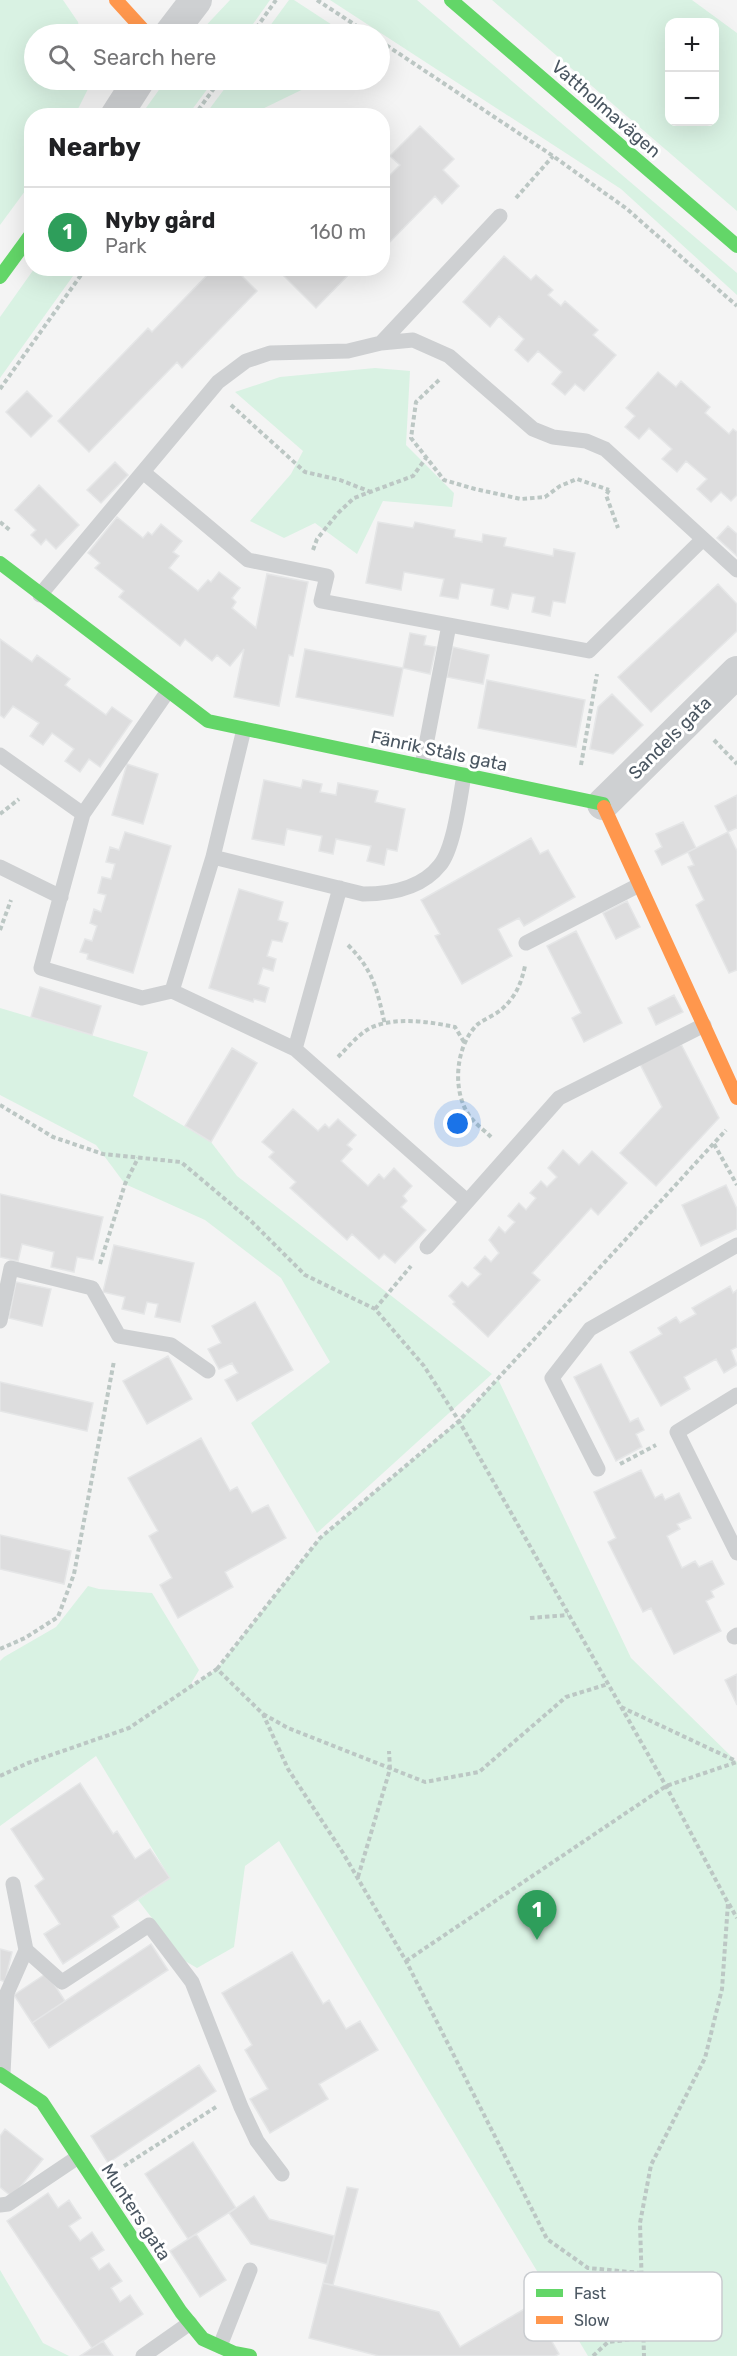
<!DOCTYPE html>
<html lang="en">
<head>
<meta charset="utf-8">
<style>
  body { margin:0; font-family:Rubik,sans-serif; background:#f6f6f6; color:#202124 }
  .controls { position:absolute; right:18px; top:18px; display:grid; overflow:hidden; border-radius:12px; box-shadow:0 6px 24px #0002 }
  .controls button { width:54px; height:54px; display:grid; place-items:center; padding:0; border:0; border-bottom:2px solid #e0e0e0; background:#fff; color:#202124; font:30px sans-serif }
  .you { position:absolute; left:458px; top:1124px; width:21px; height:21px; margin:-15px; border:4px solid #fff; border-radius:50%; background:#1a73e8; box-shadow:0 0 0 9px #1a73e833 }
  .badge { display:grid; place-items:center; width:39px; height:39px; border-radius:50%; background:#868d94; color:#fff; font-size:20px; font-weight:700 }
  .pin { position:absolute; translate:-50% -50px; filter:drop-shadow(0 2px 3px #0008) }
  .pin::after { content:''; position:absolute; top:32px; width:21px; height:18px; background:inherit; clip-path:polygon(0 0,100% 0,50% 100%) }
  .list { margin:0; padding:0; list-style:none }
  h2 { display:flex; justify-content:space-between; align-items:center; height:78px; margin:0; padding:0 24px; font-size:26px }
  h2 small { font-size:20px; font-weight:400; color:#757577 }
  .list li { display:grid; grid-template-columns:39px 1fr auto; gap:18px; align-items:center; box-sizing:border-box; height:90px; padding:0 24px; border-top:2px solid #e0e0e0 }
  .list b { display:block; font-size:22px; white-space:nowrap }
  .list p { margin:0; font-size:20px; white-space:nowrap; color:#757577 }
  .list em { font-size:20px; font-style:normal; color:#757577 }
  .icon { flex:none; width:33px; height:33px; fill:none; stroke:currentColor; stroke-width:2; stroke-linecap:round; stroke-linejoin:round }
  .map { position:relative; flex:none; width:737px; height:2356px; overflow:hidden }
  .search { position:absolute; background:#fff; box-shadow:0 6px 24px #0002; left:24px; top:24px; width:366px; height:66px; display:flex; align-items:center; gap:15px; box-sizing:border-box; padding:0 21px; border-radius:33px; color:#757577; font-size:22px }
  .panel { position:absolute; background:#fff; box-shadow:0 6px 24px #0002; left:24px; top:108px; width:366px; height:168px; border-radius:24px }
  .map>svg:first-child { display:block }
  .green { fill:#d9f2e3; fill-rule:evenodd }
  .building { fill:#ddddde; stroke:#e5e6e7; stroke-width:1.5 }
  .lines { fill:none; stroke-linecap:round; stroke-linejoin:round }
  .path { stroke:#bcc7c4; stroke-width:4; stroke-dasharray:4.5 3; stroke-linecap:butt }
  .lane { stroke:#ced0d2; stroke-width:15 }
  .street { stroke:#ced0d2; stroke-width:32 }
  .fast { stroke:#63d668; stroke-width:14 }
  .slow { stroke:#ff974d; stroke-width:14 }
  .labels { text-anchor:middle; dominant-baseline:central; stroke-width:6; stroke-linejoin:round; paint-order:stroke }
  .street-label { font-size:18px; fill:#4a5661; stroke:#fff }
  .key { fill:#fff; stroke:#c9ccd0; stroke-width:1.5 }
  .key-label { font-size:16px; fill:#4a5661 }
</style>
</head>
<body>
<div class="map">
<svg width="737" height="2356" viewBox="0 0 737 2356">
  <rect width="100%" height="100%" fill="#f4f4f4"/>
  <path class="green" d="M0,0H63L78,22L80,34H34V80H90L91,83L75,115L32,116L31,183L0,225Z
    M230,0H270L246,34H198Z
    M289,0H294L346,34H264Z
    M330,0H417L737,273V295L621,189Z
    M492,0H692L737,33V211ZM670,22H714V122H670Z
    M166,80H214L188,115H141Z
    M231,80H322L250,115H205Z
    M34,269H78L0,378V317Z
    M375,368L410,371L406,445L454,493L452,507L383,501L357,554L315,523L284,538L250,521L291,474L303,451L235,392L280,377Z
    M0,1008L148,1052L133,1096L211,1142L237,1176L492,1374L317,1533L251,1423L330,1362L281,1278L205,1220L125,1184L96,1145L0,1095Z
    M498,1379L631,1658L737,1762V2356H588L279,1841L245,1866L234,1947L197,1968L185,1961L138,1900L170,1878L96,1756L0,1826V1661L4,1657L56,1627L88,1586L99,1589L152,1593L199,1670L189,1687L217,1669L320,1538L459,1421Z
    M0,2270L43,2343L69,2356H0Z"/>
  <path class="building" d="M420,126L454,159L443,170L459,186L442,204L435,196L382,250V183L400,165L390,156Z
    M504,256L531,280L536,275L553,290L548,295L561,306L565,301L598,330L593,335L616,355L584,391L575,384L565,395L552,384L562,372L538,351L528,362L515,350L524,339L499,316L490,327L463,302Z
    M214,268H234L257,291L182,368L177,362L89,452L58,421L148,328L152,332Z
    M289,268H355L316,308L283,275Z
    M658,372L676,387L681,381L710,407L705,413L729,434L733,429L737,432V495L731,501L721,492L711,502L697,489L707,479L686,461L677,472L662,459L672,449L649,428L639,439L625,427L635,416L626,408Z
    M27,391L52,416L31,437L6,412Z
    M115,462L128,475L101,503L87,490Z
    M39,485L79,525L56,549L46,539L41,545L31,535L36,530L15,510Z
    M117,517L143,538L148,532L152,535L161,524L182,541L173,552L179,556L169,568L198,591L208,580L211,582L219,572L240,588L232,598L236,602L232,608L256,628L267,574L308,582L293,656L289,655L279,706L234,697L244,649L230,666L217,655L212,661L185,639L180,646L119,597L124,591L95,568L100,563L88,553Z
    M378,522L413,528L415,522L455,530L454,537L482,542L483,534L506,538L504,546L553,556L554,549L575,553L565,603L553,601L550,616L532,612L535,597L512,593L508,609L491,605L494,589L461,583L458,599L440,596L444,579L404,572L401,590L366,583Z
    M728,526L737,534V556L717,538Z
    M718,584L737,604V631L651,712L618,677Z
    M410,633L426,636L424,645L436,647L430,674L403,668Z
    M0,639L32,662L37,655L70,679L65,685L106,715L112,707L132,721L100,767L89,759L80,772L65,761L74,749L52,733L43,745L30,736L39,723L13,706L4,718L0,715Z
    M453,647L489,655L483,684L447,677Z
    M305,649L403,668L393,716L296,697Z
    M487,680L585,700L576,747L478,728Z
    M612,694L643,725L613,754L590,749L598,707Z
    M127,764L158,774L143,824L112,815Z
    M264,780L301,788L303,780L322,784L320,792L336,795L338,783L378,791L375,802L405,809L397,851L387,849L384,865L367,861L371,846L336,839L333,854L319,851L322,836L287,829L284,845L252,839Z
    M737,795V828L728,832L715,806Z
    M683,822L696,848L662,865L655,851L662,847L656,834Z
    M125,832L171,846L133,973L87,959L88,954L80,952L85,939L92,941L97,926L90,923L94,909L101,912L106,895L98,893L102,877L111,879L115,864L106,862L110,847L119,850Z
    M728,832L737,851V970L729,973L696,905L704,900L688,867L694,865L688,852Z
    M531,838L540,854L548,850L575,897L524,926L519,918L498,929L512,956L462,984L435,936L440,934L421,900Z
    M239,889L283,902L278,920L288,923L282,942L272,940L267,956L276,959L273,971L263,968L258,984L269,988L265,1002L254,999L253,1002L209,988Z
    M627,901L640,927L616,939L603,913Z
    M576,931L622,1023L584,1042L572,1018L581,1013L547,946Z
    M40,987L101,1006L92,1035L31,1017Z
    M674,995L683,1012L656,1025L648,1008Z
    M681,1044L719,1118L656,1186L620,1153L662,1107L640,1064Z
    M232,1048L257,1063L211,1142L185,1126Z
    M293,1109L318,1131L325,1124L329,1128L338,1119L356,1135L347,1145L352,1149L341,1161L368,1186L379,1174L384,1179L394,1168L412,1186L403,1196L407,1201L401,1207L426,1230L395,1263L384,1254L379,1259L352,1234L347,1240L290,1188L296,1182L269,1157L274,1152L262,1142Z
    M563,1150L579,1165L592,1151L627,1183L598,1215L591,1208L532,1273L540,1280L488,1337L453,1304L455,1302L449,1296L462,1282L468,1287L481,1274L474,1268L485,1256L491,1262L499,1253L489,1240L499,1227L505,1233L515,1222L508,1216L519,1203L526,1210L536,1198L530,1193L541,1181L547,1187L557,1177L548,1168Z
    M726,1185L737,1209V1229L701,1246L682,1205Z
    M0,1194L103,1217L93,1260L77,1257L74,1272L51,1267L54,1252L22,1244L18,1261L0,1257Z
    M114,1245L194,1263L180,1322L155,1317L158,1304L147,1302L144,1314L122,1309L125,1297L103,1292Z
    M16,1282L51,1289L42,1326L9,1318Z
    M730,1286L733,1293L737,1290V1347L731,1350L737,1365L724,1373L716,1359L684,1377L690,1389L661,1406L630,1352L662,1334L658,1328L676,1317L680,1323L696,1314L692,1308Z
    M255,1302L293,1370L237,1401L225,1380L238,1373L232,1363L219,1369L208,1349L221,1343L212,1326Z
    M168,1356L192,1399L147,1424L123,1381Z
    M601,1364L630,1422L638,1418L644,1430L636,1434L642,1447L616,1461L574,1377Z
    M0,1382L93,1403L87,1431L0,1411Z
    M201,1438L230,1491L237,1487L252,1513L268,1505L286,1538L225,1572L233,1587L178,1618L160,1585L172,1578L149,1536L158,1531L128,1478Z
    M641,1470L655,1498L662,1494L665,1500L679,1493L691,1518L677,1524L680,1529L667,1536L682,1568L695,1561L699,1567L712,1561L724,1584L711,1591L714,1597L706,1601L721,1631L674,1654L651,1608L643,1612L608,1542L616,1538L594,1492Z
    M0,1535L71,1551L64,1584L0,1569Z
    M737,1674V1705L725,1680Z
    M80,1783L113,1834L117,1831L135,1859L150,1849L170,1878L112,1916L119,1927L63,1964L44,1934L60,1924L35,1886L44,1879L11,1829Z
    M151,1944L168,1970L49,2048L32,2023Z
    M0,1949L12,1952L5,1982L0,1980Z
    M292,1952L323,2004L329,2000L346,2029L360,2021L378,2050L319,2084L328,2099L270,2133L250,2099L268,2089L245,2050L252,2045L222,1993Z
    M47,1973L65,2001L32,2023L14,1995Z
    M199,2065L216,2091L108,2163L91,2136Z
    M5,2129L43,2159L12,2197L0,2187V2136Z
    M193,2142L236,2208L188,2239L145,2174Z
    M347,2187L358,2189L333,2285L323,2283Z
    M48,2193L58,2208L69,2200L81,2218L69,2226L80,2241L92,2232L104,2250L91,2258L99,2270L109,2263L122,2281L111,2288L120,2302L130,2295L143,2314L92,2348L7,2221Z
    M254,2196L269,2219L334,2236L327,2264L251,2244L229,2213Z
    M196,2234L226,2280L200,2297L170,2251Z
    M323,2283L439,2312L460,2347L531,2305L559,2354L555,2356H379L309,2338Z
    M103,2341L113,2356H80L92,2348Z"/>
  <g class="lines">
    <path class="path" d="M317,0L369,34
      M252,34L276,0
      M380,41L553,156L627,209L737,306
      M194,116L220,80
      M516,198L553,156
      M439,380L416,402L411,438L444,480L475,489L521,499L545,497L560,486L577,479L609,490
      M0,389L86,268
      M231,405L305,472L340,480L371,492
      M609,490L606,495L618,528
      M0,522L11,531
      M313,550L317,539L338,513L354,498L413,476L426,458
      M714,740L737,764
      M581,765L597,674
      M0,814L19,799
      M0,930L11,900
      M348,945C374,971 377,990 385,1025
      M338,1057C349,1046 361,1031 375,1026C399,1017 431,1022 455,1027L464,1042
      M0,1105L53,1137L103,1154L181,1162L251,1221L305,1275L375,1309L424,1366L459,1421L666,1786L728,1903L722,1989L705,2058L651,2165L640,2223L644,2356
      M491,1137C485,1131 477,1125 471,1118C451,1093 455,1045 478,1024C485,1019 495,1015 502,1009C516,996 521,984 525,966
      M714,1144L737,1185
      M100,1264L125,1184L138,1158
      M375,1309L411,1266
      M620,1464L656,1445
      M530,1618L568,1615
      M0,1649L25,1638L58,1617L74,1574L114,1361
      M217,1669L320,1538L459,1421L726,1130
      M621,1707L736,1761
      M263,1714L288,1728L425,1782L479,1772L566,1697L608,1684
      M0,1776L28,1763L129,1728L217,1669L263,1714L288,1769L343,1853L406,1961L547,2239L588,2268L641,2273
      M358,1877L390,1769L389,1751
      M729,1904L737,1918
      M406,1961L666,1786L737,1762
      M124,2166L216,2107
      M593,2356L608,2342L643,2338"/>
    <path class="lane" d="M381,343L500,216
      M143,472L248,560L327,576L321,601L589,651L703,539
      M40,595L218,382L246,361L270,353L348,351L381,343L413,340L449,356L533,429L553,437L586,441L605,449L737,570
      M168,691L83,814L41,968L142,998L172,991
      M244,729L213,857L172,991L295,1049
      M0,755L83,814
      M422,766L449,625
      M213,857L363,894C390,894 422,888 440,865C454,848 460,798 464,775
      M0,867L61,897
      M340,888L295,1049L467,1201
      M526,943L639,885
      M427,1247L559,1098L704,1025
      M0,1321L11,1268L92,1288L119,1336L171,1345L208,1371
      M737,1395L677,1432L737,1553
      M598,1469L552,1378L590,1329L737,1245
      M734,1637L737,1635
      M26,1950L62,1982L149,1925L192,1982L241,2107L257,2141L282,2174
      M3,2074L7,1993L26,1950L13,1884
      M0,2205L8,2204L78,2157
      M220,2346L250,2270
      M143,2356L190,2323"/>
    <path class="street" d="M170,34L196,0
      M116,116L139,80
      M603,804L737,672"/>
    <path class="fast" d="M451,0L737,246
      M0,277L32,233
      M0,563L208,721L603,804L604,807
      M0,2074L42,2102L181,2312L203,2339L234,2353L250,2356"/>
    <path class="slow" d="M116,0L147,34
      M604,807L737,1098"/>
  </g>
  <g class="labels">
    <g class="street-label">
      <text transform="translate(606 109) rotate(41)">Vattholmavägen</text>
      <text transform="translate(670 738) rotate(-45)">Sandels gata</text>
      <text transform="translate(439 751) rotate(12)">Fänrik Ståls gata</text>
      <text transform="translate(136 2212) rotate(57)">Munters gata</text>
    </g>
  </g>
  <rect x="524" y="2272" width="198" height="69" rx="9" class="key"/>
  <rect x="536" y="2289" width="27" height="8" fill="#63d668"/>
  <rect x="536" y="2316" width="27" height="8" fill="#ff974d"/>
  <g class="key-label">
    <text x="574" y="2299">Fast</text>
    <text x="574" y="2326">Slow</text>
  </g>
</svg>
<div class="controls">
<button>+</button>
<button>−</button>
</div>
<div class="you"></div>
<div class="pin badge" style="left:537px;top:1940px;background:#2e9e5b">1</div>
<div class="search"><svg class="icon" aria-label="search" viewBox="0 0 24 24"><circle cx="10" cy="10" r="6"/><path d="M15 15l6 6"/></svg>Search here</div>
<section class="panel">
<h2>Nearby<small></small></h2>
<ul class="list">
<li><span class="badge" style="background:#2e9e5b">1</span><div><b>Nyby gård</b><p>Park</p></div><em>160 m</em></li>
</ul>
</section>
</div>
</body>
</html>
